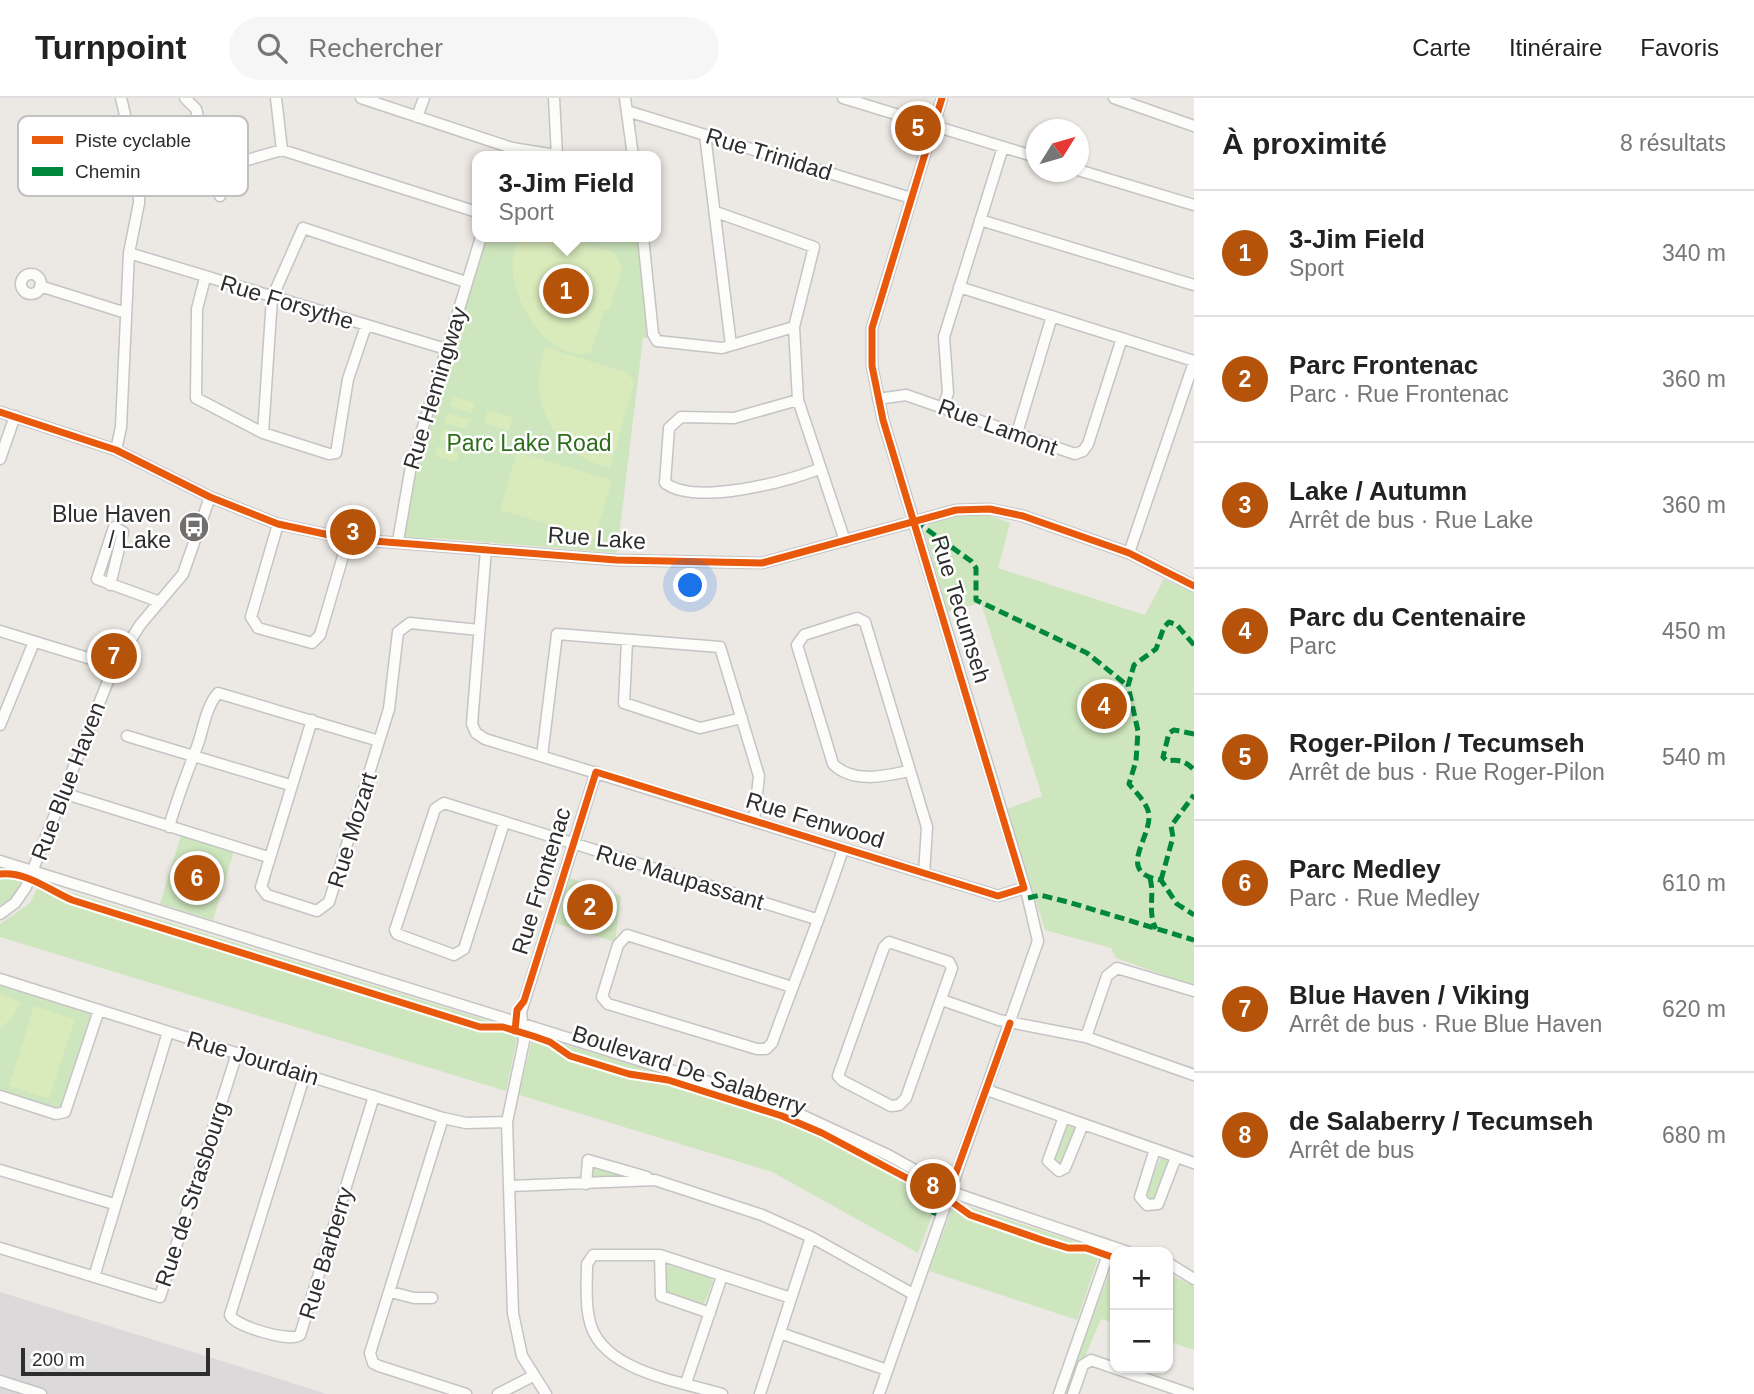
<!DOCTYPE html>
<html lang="fr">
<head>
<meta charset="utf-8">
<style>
  body { margin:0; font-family:Arial,sans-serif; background:#f6f6f6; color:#222 }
  .controls { position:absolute; right:21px; bottom:21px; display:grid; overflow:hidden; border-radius:14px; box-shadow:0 2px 5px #0004 }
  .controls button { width:63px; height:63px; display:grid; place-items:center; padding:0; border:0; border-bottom:2px solid #e0e0e0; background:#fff; color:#222; font:35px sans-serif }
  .compass { position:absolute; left:1026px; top:21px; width:63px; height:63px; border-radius:50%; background:#fff; box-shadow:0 2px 5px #0004; rotate:53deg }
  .scale { position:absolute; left:21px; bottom:18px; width:189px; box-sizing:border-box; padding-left:7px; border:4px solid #2e2e2e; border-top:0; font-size:19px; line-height:24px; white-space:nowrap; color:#2e2e2e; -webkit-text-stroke:5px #fff; paint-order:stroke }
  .you { position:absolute; left:691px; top:488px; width:24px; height:24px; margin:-18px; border:5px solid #fff; border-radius:50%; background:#1a73e8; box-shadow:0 0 0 10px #1a73e833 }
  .badge { display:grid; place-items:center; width:46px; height:46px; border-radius:50%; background:#b45309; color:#fff; font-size:23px; font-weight:700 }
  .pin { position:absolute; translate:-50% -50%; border:4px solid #fff; box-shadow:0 2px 7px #0006 }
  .popup { position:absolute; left:472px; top:53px; width:189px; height:91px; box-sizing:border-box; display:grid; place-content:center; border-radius:14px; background:#fff; filter:drop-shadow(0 2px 5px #0005); font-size:23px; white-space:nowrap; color:#767676 }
  .popup b { font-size:26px; color:#222 }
  .popup::after { content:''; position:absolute; left:50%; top:100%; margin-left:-14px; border:14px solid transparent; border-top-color:#fff }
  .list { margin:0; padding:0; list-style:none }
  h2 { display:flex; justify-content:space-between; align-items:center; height:91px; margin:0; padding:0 28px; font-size:30px }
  h2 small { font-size:23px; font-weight:400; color:#767676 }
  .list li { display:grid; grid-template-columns:46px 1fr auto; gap:21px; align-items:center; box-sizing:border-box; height:126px; padding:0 28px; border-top:2px solid #e0e0e0 }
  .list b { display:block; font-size:26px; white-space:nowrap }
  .list p { margin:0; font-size:23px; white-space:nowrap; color:#767676 }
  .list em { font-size:23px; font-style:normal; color:#767676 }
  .icon { flex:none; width:38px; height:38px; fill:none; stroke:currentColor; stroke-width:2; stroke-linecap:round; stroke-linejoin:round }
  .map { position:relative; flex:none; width:1194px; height:1296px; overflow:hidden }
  header { display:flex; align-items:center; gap:42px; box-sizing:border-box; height:98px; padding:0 35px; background:#fff; border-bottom:2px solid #e0e0e0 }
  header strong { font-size:33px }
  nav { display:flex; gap:38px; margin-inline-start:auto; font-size:24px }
  .search { width:490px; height:63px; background:#f6f6f6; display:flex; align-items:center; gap:18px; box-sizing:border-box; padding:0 24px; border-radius:38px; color:#767676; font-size:26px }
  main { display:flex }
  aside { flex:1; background:#fff }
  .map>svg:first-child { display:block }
  .industrial { fill:#dcd9db }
  .green { fill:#cee6be }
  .pitch { fill:#d9eabb }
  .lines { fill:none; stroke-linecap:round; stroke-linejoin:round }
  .minor-casing { stroke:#c5c4c5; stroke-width:13 }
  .minor { stroke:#fcfcfb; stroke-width:10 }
  .quiet { stroke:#00873e; stroke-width:5; stroke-dasharray:10 5; stroke-linecap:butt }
  .cycleway-casing { stroke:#fff; stroke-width:11 }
  .cycleway { stroke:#e8590c; stroke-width:7 }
  .labels { text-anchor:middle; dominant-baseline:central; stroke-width:5; stroke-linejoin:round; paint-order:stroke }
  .street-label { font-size:23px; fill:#2e2e2e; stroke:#fff }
  .park-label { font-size:23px; fill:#2c6e1b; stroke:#fff }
  .poi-label { font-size:23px; fill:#2e2e2e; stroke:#fff; text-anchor:end }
  .key { fill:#fff; stroke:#c0c0c0; stroke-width:2 }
  .key-label { font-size:19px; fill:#2e2e2e }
</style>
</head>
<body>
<header>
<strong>Turnpoint</strong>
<div class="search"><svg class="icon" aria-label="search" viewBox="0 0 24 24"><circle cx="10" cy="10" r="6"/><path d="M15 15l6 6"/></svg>Rechercher</div>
<nav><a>Carte</a><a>Itinéraire</a><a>Favoris</a></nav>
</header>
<main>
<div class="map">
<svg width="1194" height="1296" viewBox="0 0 1194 1296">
  <rect width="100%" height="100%" fill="#ece8e4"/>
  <path class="industrial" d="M0,1194L225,1264L327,1296H0Z"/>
  <path class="green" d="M486,139H642L647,240H643L617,455L435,440L398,443L420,355Z
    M957,418H990L1010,425L998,470L1145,517L1164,481L1194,494V888L1116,860L1111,850L1045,832L1007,711L1042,698L981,505L948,514L924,433L929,426Z
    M181,737L234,753L213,822L160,806Z
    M0,768L16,773L21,786L14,798L0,808Z
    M570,780L621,798L615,844L555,825Z
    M40,785L511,930L517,940L506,993L0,839V826L30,805Z
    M0,886L92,916L64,1009L58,1012L0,994Z
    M538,938L763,1007L804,1023L938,1092V1102L918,1155L772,1074L519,997L532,941Z
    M1067,1025L1077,1028L1063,1064L1057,1067L1054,1058Z
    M1161,1059L1169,1064L1156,1099L1150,1102L1146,1094Z
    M591,1066L626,1077V1079H590Z
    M960,1106L1101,1152L1077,1222L929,1173L952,1110Z
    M1115,1160V1225L1101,1221L1069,1296H1064Z
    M668,1167L711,1180L713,1184L703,1208L666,1195L665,1170Z
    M1168,1176L1194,1188V1252L1168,1243Z"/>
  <path class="pitch" d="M521,139H542L569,147L571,142L615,155L622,170L609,213L604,212L591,254C543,269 492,176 521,139Z
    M545,249L628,275L634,285L610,370C554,356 526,305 545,249Z
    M453,298L475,305L472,315L450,308Z
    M488,312L513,320L509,333L484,325Z
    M448,315L470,322L466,331L445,325Z
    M443,331L464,338L461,348L440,341Z
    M438,348L459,355L456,364L435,358Z
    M517,354L612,382L595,440L500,412Z
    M0,895L21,905L12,920L0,930Z
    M34,908L75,921L49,1001L9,988Z"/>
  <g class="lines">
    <g class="minor-casing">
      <path id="minor" d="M185,0L196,11L220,98
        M276,0L282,52
        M361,0L512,50L556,57
        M554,0L557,58
        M625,0L633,58
        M843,0L1036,59
        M1114,0L1194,28
        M627,13L911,100
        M417,19L424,0
        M26,35C39,58 113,77 139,76
        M705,37L731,247
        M212,72L282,52L477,114
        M1078,72L1194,107
        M716,114L814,149L794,229L798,302L845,443
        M980,122L1194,187
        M643,139L653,236L657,243L722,250L794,229
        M129,155L446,251
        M21 186a10 10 0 1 1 20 0a10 10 0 1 1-20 0Z
        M205,180L197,211L196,300L263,335L329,356L336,355L348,281L366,228
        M40,188L126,215
        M959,189L1194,263
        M878,301L906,297L1075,356L1083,353L1088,346L1122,240
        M798,302L734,320L681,319L669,330L665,385C696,408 785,384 819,371
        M943,309L948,295L944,239L1003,49
        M0,314L116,352L210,399L278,426L348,441L616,462L762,465L956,412L990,411L1023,418L1129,455L1194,488
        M263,335L272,200L303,130L466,184
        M1017,335L1052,218
        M116,352L121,329L129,155L139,105V76L121,0
        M0,361L15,318
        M278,426L251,519L258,530L312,545L320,537L348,441
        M398,443L411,368L481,139
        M486,451L472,626L476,635L485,641L998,798L1024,790
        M1129,455L1194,264
        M110,487L123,434L114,429L97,481L160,504
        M0,533L114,568
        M627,543L624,605L700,630L742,620
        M312,622L261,789L267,797L317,813L329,804L389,611L398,534L410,525L479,532
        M0,627L34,544
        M127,638L290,687
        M542,658L557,536L720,549L759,678L754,723
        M909,673C885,678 853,686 833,666L797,547L804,537L857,520L865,524L927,729L924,776
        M63,695L268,759
        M504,725L464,851L454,857L397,836L395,832L435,711L444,705L816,821
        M169,729C177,700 188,673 198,646C204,628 206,609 218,595L379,643
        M0,763L773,1004L888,1057L960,1097L1128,1154
        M0,816L15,805L26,789L114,568L140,527L183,476L210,399
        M889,844L949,864L952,870L906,1000L899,1007L891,1008L843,983L838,978L884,849Z
        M0,881L443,1020L466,1025L507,1024
        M792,889L627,837L618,847L602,899L608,906L757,951H766L772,945C795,881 822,816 843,751
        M942,902L999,922L1086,939L1194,977
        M1086,939L1107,878L1117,870L1194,893
        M305,976L230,1217C234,1228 292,1245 300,1237L374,998
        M987,992L1194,1065
        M0,998L56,1016L65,1014L99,912
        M1064,1019L1048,1063L1059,1073L1065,1070L1083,1026
        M443,1020L370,1255L373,1265L379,1268L466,1296
        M1155,1051L1140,1099L1147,1107L1158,1106L1176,1059
        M0,1072L114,1106
        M586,1086L588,1062L647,1079
        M511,1088L655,1082L762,1117L811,1139L913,1196
        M0,1150L160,1199L237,955
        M660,1157L661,1198L710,1215
        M1168,1165L1194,1181
        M94,1179L168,934
        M391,1194L414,1200H432
        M780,1235L887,1272
        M0,1283L41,1296
        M686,1285L722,1178
        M498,1296L533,1278
        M546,1296L522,1258L513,1215L507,1024L524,943L521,914L596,674
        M722,1296C679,1283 598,1273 589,1220C585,1203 587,1183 587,1166L593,1157H660L791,1200
        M760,1296L811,1139
        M879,1296L1038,843L1028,800L883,322L872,268V230L942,0
        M1059,1296L1111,1148
        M1073,1296L1083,1267L1091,1262L1190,1296"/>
    </g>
    <use href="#minor" class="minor"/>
    <path class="quiet" d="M915,423L971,463L976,470V502L1087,555L1128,588
      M1194,547L1177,527L1169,524L1164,529L1156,551L1134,567L1128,588L1138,633L1136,663L1129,686C1136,695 1150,707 1149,720C1148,744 1117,775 1161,782L1177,806L1194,817
      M1194,636L1174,632L1169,635L1163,659L1167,663C1178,661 1186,663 1194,672
      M1150,780C1155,798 1147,813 1156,831
      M1161,782L1173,739L1171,728L1194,697
      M1028,800L1040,797L1068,804L1194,842
      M933,1117L940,1100"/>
    <g class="cycleway-casing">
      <path id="cycleway" d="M0,314L116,352L210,399L278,426L348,441L616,462L762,465L956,412L990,411L1023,418L1129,455L1194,488
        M0,776C26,773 49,792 72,802L480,929H503L533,938L550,944L570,958L629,976L668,982L782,1018L822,1035L952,1104L970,1117L1045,1143L1068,1150H1086L1115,1160
        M515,933L517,912L524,903L596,674L998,798L1024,790L883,322L872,268V230L942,0
        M946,1102L1010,925"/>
    </g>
    <use href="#cycleway" class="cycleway"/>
  </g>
  <defs>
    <g id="bus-disc" transform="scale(1.575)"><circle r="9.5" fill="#706f6e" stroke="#fff"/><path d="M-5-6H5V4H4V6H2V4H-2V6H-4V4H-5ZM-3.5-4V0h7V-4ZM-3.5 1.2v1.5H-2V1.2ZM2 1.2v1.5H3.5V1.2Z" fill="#fff"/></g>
  </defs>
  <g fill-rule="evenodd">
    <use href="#bus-disc" x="194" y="429"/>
  </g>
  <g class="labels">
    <g class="street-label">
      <text transform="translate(769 56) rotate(17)">Rue Trinidad</text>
      <text transform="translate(287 204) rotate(17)">Rue Forsythe</text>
      <text transform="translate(435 290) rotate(-73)">Rue Hemingway</text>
      <text transform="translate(998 329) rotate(20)">Rue Lamont</text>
      <text transform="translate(597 440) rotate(4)">Rue Lake</text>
      <text transform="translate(961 511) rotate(73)">Rue Tecumseh</text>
      <text transform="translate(68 683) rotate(-69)">Rue Blue Haven</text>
      <text transform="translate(815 722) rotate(17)">Rue Fenwood</text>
      <text transform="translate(352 732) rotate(-73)">Rue Mozart</text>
      <text transform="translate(680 779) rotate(17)">Rue Maupassant</text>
      <text transform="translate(541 783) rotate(-73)">Rue Frontenac</text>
      <text transform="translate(253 960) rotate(17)">Rue Jourdain</text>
      <text transform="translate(689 972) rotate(18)">Boulevard De Salaberry</text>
      <text transform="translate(192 1096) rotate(-72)">Rue de Strasbourg</text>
      <text transform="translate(326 1155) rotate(-73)">Rue Barberry</text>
    </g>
    <g class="park-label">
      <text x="529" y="345">Parc Lake Road</text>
    </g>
    <g class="poi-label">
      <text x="171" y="416">Blue Haven<tspan x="171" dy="26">/ Lake</tspan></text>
    </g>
  </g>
  <rect x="18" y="18" width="230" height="80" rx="10" class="key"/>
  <rect x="32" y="38" width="31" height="8" fill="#e8590c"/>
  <rect x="32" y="69" width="31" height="9" fill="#00873e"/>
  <g class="key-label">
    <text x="75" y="49">Piste cyclable</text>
    <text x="75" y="80">Chemin</text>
  </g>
</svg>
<div class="controls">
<button>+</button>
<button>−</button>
</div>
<svg class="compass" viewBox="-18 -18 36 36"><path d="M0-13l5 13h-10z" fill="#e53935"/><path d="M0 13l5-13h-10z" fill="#767676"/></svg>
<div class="scale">200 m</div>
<div class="you"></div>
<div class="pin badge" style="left:566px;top:193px">1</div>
<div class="popup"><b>3-Jim Field</b>Sport</div>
<div class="pin badge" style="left:590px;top:809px">2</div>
<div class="pin badge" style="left:353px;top:434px">3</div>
<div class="pin badge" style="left:1104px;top:608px">4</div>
<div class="pin badge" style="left:918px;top:30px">5</div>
<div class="pin badge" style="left:197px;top:780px">6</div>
<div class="pin badge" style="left:114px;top:558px">7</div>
<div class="pin badge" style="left:933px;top:1088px">8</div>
</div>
<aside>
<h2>À proximité<small>8 résultats</small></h2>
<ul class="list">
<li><span class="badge">1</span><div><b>3-Jim Field</b><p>Sport</p></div><em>340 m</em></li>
<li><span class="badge">2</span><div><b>Parc Frontenac</b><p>Parc · Rue Frontenac</p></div><em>360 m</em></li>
<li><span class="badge">3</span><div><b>Lake / Autumn</b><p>Arrêt de bus · Rue Lake</p></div><em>360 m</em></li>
<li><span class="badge">4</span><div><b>Parc du Centenaire</b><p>Parc</p></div><em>450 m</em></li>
<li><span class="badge">5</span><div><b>Roger-Pilon / Tecumseh</b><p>Arrêt de bus · Rue Roger-Pilon</p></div><em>540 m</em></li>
<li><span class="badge">6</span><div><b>Parc Medley</b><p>Parc · Rue Medley</p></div><em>610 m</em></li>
<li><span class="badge">7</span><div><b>Blue Haven / Viking</b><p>Arrêt de bus · Rue Blue Haven</p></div><em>620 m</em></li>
<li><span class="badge">8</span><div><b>de Salaberry / Tecumseh</b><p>Arrêt de bus</p></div><em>680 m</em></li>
</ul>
</aside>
</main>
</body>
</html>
